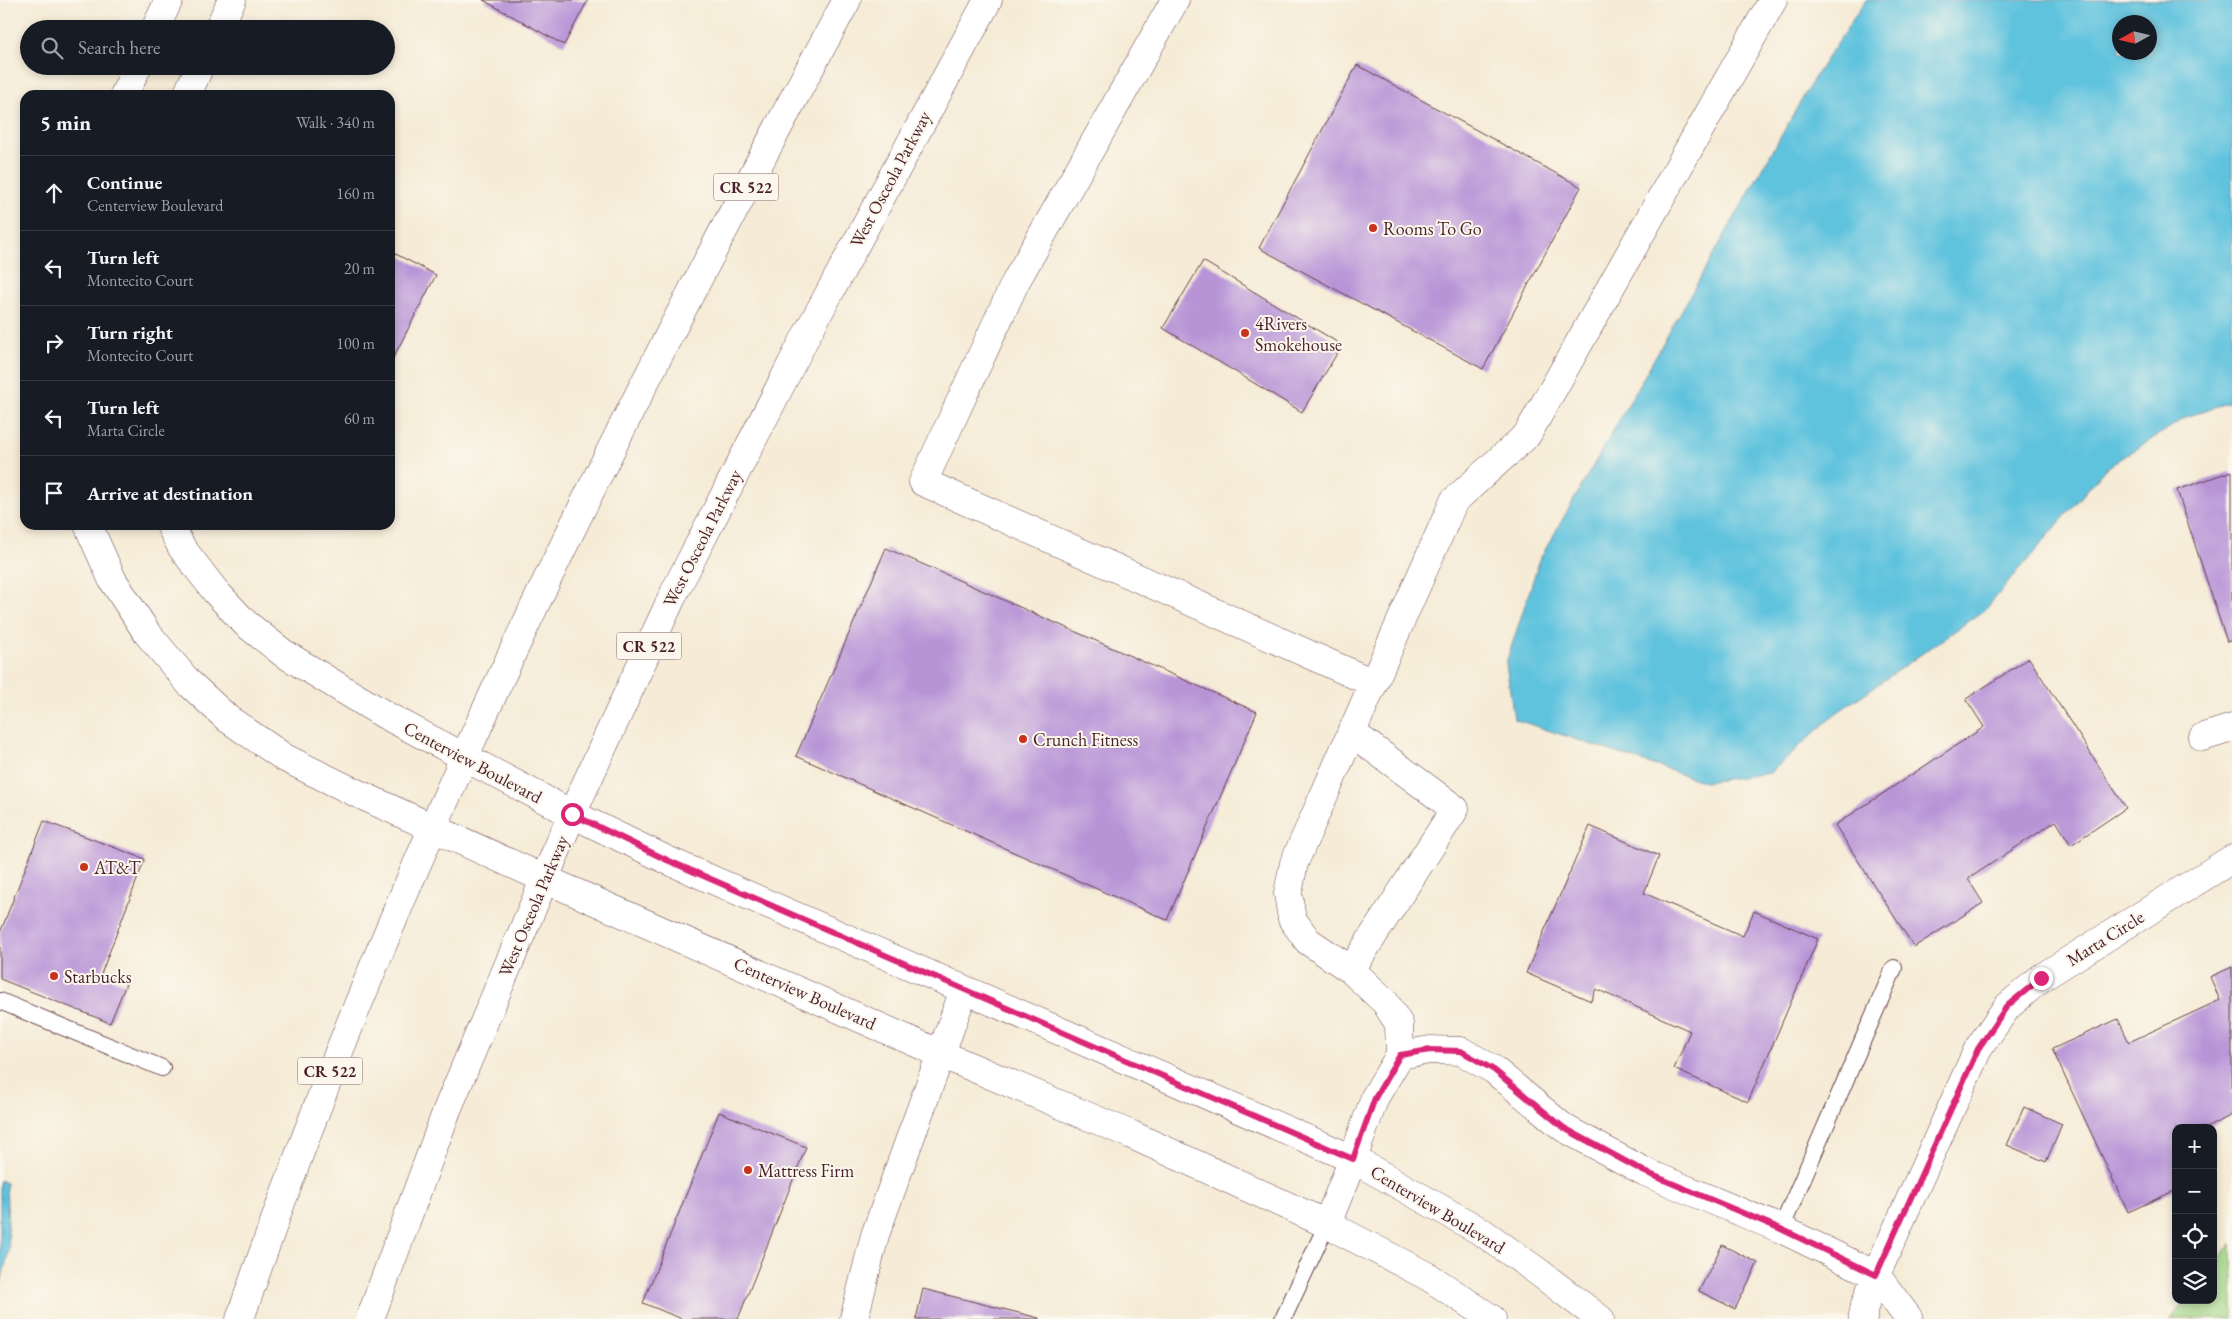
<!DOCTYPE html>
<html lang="en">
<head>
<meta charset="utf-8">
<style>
  body { margin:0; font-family:"EB Garamond",serif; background:#20242c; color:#f1f3f6 }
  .controls { position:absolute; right:15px; bottom:15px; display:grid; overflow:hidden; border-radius:10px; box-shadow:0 2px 8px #0003 }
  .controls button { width:45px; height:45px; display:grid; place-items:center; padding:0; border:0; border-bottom:1px solid #363941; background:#171b24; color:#f1f3f6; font:25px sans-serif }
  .compass { position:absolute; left:2112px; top:15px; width:45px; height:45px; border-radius:50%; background:#171b24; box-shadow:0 2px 8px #0003; rotate:262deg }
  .stop { position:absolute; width:15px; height:15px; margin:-11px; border:4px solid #db2777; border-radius:50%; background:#fff }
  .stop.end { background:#db2777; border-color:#fff; box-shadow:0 1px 5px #0008 }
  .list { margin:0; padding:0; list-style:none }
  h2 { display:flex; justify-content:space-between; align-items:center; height:65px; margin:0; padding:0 20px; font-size:21px }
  h2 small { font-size:16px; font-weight:400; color:#9ea1a6 }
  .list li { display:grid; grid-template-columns:32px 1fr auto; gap:15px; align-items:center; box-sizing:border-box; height:75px; padding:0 20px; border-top:1px solid #363941 }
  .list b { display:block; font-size:19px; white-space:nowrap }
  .list p { margin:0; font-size:16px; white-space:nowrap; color:#9ea1a6 }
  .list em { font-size:16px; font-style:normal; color:#9ea1a6 }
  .icon { flex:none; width:28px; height:28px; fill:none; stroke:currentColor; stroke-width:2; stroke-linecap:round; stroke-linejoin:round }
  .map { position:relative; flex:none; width:2232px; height:1319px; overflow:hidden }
  .search { position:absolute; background:#171b24; box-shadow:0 2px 8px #0003; left:20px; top:20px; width:375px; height:55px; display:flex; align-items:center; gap:12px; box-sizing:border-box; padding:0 18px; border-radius:28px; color:#9ea1a6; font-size:19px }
  .panel { position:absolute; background:#171b24; box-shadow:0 2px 8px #0003; left:20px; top:90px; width:375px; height:440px; border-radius:15px }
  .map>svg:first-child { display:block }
  .green { fill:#a0d586; stroke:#757a58 }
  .water { fill:#60c3de; stroke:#557184; fill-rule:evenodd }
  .building { fill:#b894d7 }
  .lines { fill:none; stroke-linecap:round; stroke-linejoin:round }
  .service-casing { stroke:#643e45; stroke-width:18 }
  .minor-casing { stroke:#643e45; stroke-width:29 }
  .tertiary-casing { stroke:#643e45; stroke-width:29 }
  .primary-casing { stroke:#643e45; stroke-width:29 }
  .service { stroke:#fff; stroke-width:16 }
  .minor { stroke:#fff; stroke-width:28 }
  .tertiary { stroke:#fff; stroke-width:28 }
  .primary { stroke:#fff; stroke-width:28 }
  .route { stroke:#db2777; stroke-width:6 }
  .poi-dot { fill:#c8321e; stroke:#fbf7ec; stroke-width:2 }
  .labels { text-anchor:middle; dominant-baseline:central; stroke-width:4; stroke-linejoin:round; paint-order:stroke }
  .shield { fill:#fbf7ec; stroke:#7f6065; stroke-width:1 }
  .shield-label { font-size:16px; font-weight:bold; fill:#4a1f2b }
  .street-label { font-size:18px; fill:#4a1f2b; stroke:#fbf7ec }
  .poi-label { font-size:18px; fill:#4a1f2b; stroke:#fbf7ec; text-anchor:start }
</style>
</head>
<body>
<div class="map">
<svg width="2232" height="1319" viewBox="0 0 2232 1319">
  <rect width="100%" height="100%" fill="#fbf7ec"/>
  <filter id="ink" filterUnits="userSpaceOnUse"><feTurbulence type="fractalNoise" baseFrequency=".02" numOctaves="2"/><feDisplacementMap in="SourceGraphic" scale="10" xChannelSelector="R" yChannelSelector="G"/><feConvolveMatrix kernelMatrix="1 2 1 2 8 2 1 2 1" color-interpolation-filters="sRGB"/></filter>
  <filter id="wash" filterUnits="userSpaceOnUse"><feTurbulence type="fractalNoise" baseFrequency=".0096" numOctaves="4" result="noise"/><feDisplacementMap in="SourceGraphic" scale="20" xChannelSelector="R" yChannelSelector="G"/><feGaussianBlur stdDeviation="1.12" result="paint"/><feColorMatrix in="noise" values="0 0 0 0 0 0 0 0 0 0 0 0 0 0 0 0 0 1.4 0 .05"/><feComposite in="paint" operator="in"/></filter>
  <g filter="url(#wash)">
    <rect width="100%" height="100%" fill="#f5ebd6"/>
    <path class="green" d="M2232,1244V1319H2170L2185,1300H2213V1266Z"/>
    <path class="water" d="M1866,0H2232V401L2188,416L2105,469L1985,610L1835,714L1770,773L1705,782L1514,719L1506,663L1540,559L1817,73ZM2120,22H2150V52H2120Z
      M0,1180L6,1183L9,1250L0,1287Z"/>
    <g id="blocks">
      <path class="building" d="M483,0H588L564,45Z
        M1357,65L1581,187L1483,369L1259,248Z
        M390,251L436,275L390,364Z
        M1203,261L1342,345L1302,412L1163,328Z
        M2232,471V640L2227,642L2177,490Z
        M886,548L1257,712L1167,920L796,756Z
        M2029,658L2126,808L2071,845L2056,821L1968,879L1983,903L1914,947L1835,825L1984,727L1966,699Z
        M44,821L145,859L101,974L126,984L110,1023L0,979V933Z
        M1590,826L1659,856L1644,893L1743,936L1754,911L1818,939L1748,1102L1674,1069L1690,1031L1596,989L1591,1001L1526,973Z
        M2232,967V1115L2206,1128H2176V1190L2128,1212L2052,1049L2118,1019L2129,1042L2220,1000L2210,977Z
        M2024,1107L2062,1124L2046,1162L2007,1145Z
        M719,1112L806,1147L738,1319H682L643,1303Z
        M1722,1245L1758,1263L1735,1309L1699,1291Z
        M923,1289L1039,1318V1319H916Z"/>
    </g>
  </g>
  <g filter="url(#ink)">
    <use href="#blocks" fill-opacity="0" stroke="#643e45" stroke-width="1"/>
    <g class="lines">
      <g class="service-casing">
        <path id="service" d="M0,1001L162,1068
          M1781,1229L1894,968
          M1283,1319L1327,1224"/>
      </g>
      <g class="minor-casing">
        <path id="minor" d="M1175,0L1016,281L923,482L1373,683
          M1351,732L1455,809L1351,970
          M2203,737L2232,728
          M1400,1055L1399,1024L1385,1002L1351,970L1308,941L1292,919L1288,893L1294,863L1454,501L1527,435L1773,0
          M1400,1055L1430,1050L1461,1051L1494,1070L1564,1128L1645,1172L1781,1229L1876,1275L1909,1319
          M1327,1224L1353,1159L1375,1097L1400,1055
          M854,1319L875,1235L964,990
          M1863,1319V1310L1876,1275L1978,1049L2007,1007L2041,978L2232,859"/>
      </g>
      <g class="tertiary-casing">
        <path id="tertiary" d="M155,29L169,0
          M218,29L232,0
          M124,95L138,66
          M187,95L200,66
          M88,525L112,579L147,633L189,683L228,719L285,758L352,791L545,879L941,1054L1132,1135L1327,1224L1429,1277L1492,1319
          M170,525L182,548L216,592L245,623L283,653L385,715L572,814L667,860L1353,1159L1482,1232L1537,1271L1600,1319"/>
      </g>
      <g class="primary-casing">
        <path id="primary" d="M240,1319C397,859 615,425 847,0
          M370,1319L447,1110L572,814L674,593L806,336L988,0"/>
      </g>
      <use href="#service" class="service"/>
      <use href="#minor" class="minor"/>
      <use href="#tertiary" class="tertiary"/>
      <use href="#primary" class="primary"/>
    </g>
  </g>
  <g class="lines" filter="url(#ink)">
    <path class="route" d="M572,814L667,860L1353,1159L1375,1098L1400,1055L1430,1050L1461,1051L1494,1070L1564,1128L1645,1172L1781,1229L1876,1275L1978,1049L2007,1006L2041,978"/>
  </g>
  <g class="poi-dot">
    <circle cx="1373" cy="228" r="5"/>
    <circle cx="1245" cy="333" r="5"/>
    <circle cx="1023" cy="739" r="5"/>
    <circle cx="84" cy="867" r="5"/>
    <circle cx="54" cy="976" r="5"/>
    <circle cx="748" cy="1170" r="5"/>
  </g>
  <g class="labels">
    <g class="shield">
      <rect x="713.5" y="173.5" width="65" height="27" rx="4"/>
      <rect x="616.5" y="632.5" width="65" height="27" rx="4"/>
      <rect x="297.5" y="1057.5" width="65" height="27" rx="4"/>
    </g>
    <g class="shield-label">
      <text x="746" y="187">CR 522</text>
      <text x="649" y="646">CR 522</text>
      <text x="330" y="1071">CR 522</text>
    </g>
    <g class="street-label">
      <text transform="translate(890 179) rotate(-62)">West Osceola Parkway</text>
      <text transform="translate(702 538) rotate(-63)">West Osceola Parkway</text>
      <text transform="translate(473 762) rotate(28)">Centerview Boulevard</text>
      <text transform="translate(533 906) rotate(-67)">West Osceola Parkway</text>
      <text transform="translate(2105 938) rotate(-32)">Marta Circle</text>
      <text transform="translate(805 993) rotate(24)">Centerview Boulevard</text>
      <text transform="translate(1438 1209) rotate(31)">Centerview Boulevard</text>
    </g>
    <g class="poi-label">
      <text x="1383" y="228">Rooms To Go</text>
      <text x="1255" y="323">4Rivers<tspan x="1255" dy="21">Smokehouse</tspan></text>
      <text x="1033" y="739">Crunch Fitness</text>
      <text x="94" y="867">AT&amp;T</text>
      <text x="64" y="976">Starbucks</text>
      <text x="758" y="1170">Mattress Firm</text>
    </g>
  </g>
</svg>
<div class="controls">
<button>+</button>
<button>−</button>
<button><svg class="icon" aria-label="locate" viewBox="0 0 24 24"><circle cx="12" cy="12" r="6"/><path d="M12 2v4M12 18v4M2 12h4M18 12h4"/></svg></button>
<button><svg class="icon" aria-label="layers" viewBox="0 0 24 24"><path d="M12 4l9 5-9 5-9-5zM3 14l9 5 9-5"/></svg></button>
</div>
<svg class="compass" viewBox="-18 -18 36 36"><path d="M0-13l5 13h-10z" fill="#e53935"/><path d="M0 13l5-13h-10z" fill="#9ea1a6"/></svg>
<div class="stop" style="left:572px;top:814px"></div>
<div class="stop end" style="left:2041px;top:978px"></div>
<div class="search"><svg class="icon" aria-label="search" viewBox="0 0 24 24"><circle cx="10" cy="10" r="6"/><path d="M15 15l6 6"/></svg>Search here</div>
<section class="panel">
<h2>5 min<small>Walk · 340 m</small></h2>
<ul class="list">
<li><svg class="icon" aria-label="ahead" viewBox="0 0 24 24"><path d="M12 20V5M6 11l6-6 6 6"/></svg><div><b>Continue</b><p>Centerview Boulevard</p></div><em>160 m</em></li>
<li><svg class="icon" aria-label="left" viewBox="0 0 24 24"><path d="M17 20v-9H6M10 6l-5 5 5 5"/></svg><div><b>Turn left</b><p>Montecito Court</p></div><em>20 m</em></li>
<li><svg class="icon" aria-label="right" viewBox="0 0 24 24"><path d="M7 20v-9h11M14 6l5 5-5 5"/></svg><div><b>Turn right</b><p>Montecito Court</p></div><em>100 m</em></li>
<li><svg class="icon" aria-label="left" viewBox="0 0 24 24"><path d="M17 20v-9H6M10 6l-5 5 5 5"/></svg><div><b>Turn left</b><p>Marta Circle</p></div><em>60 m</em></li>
<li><svg class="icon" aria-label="arrive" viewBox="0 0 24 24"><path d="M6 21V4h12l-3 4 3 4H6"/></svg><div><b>Arrive at destination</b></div></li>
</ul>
</section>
</div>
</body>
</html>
